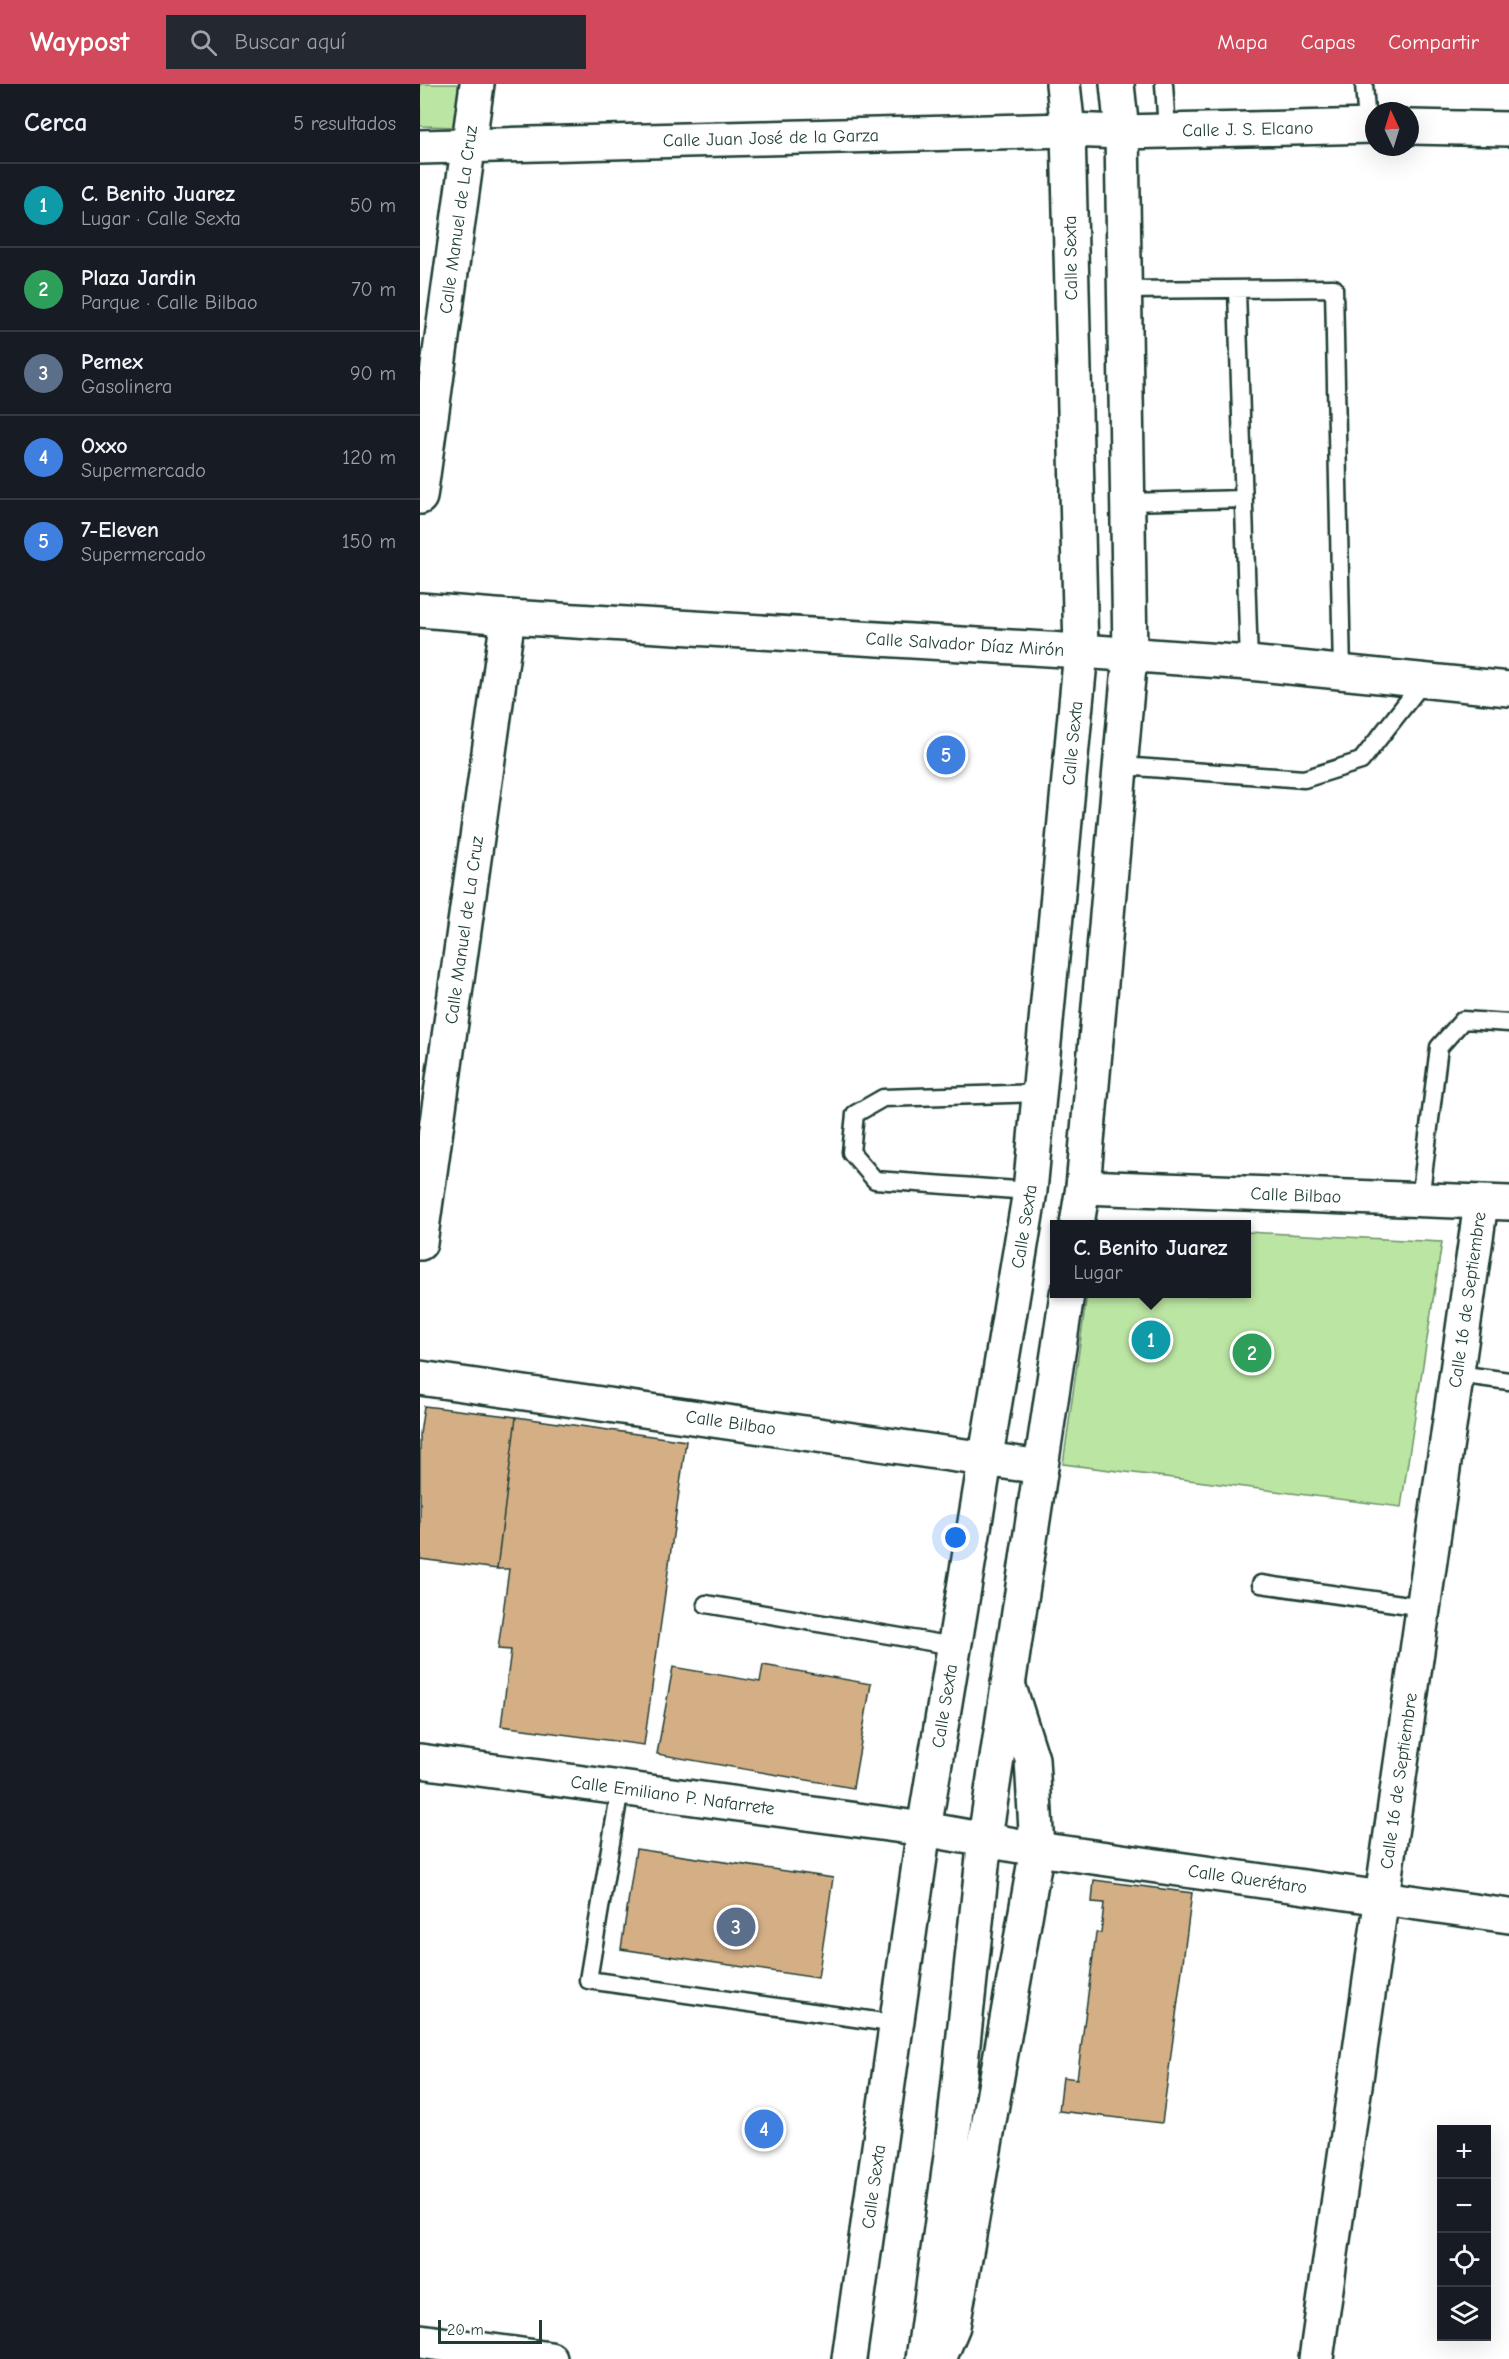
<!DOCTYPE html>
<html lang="es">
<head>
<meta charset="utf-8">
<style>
  body { margin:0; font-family:"Comic Neue",sans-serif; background:#242831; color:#f1f3f6 }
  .controls { position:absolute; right:18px; bottom:18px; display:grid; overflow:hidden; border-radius:0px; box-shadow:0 6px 24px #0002 }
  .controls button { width:54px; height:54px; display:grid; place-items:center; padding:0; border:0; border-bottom:2px solid #363941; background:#171b24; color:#f1f3f6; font:30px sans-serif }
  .compass { position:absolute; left:945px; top:18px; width:54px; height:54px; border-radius:50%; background:#171b24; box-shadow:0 6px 24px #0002; rotate:356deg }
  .scale { position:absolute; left:18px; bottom:15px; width:104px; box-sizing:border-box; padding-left:6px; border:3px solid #1f3d34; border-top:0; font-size:16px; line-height:21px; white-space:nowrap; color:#1f3d34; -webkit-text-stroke:4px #fff; paint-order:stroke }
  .you { position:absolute; left:536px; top:1454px; width:21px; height:21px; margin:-15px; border:4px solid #fff; border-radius:50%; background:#1a73e8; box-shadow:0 0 0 9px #1a73e833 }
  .badge { display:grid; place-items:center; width:39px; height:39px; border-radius:50%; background:#d1495b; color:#fff; font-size:20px; font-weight:700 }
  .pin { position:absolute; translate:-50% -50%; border:3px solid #fff; box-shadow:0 2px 6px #0006 }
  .popup { position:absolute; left:630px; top:1136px; width:201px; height:78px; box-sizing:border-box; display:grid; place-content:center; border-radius:0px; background:#171b24; filter:drop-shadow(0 2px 4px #0005); font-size:20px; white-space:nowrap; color:#9ea1a6 }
  .popup b { font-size:22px; color:#f1f3f6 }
  .popup::after { content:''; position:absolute; left:50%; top:100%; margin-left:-12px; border:12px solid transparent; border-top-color:#171b24 }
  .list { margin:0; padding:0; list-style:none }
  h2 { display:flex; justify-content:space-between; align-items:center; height:78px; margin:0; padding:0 24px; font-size:26px }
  h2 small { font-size:20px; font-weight:400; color:#9ea1a6 }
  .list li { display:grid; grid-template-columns:39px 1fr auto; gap:18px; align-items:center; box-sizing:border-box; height:84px; padding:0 24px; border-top:2px solid #363941 }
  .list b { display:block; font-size:22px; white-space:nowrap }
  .list p { margin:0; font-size:20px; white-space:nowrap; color:#9ea1a6 }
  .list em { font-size:20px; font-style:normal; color:#9ea1a6 }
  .icon { flex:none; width:33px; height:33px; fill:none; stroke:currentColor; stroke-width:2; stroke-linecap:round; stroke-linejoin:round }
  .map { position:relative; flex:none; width:1089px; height:2275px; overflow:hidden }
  header { display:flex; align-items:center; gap:36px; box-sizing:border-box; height:84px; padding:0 30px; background:#d1495b; color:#fff }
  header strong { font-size:28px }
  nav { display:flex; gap:33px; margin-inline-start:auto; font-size:21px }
  .search { width:420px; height:54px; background:#242831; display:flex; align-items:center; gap:15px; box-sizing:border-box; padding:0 21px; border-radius:0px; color:#9ea1a6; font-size:22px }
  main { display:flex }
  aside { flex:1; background:#171b24 }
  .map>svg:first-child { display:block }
  .green { fill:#bbe5a2; stroke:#6d916b; stroke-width:1.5 }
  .building { fill:#d4af86; stroke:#1f3d34; stroke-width:1.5 }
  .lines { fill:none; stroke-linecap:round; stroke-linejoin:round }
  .lane-casing { stroke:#1f3d34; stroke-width:21 }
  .street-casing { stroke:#1f3d34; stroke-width:38 }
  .secondary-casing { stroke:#1f3d34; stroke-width:38 }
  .primary-casing { stroke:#1f3d34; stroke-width:38 }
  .lane { stroke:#fff; stroke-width:16 }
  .street { stroke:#fff; stroke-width:33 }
  .secondary { stroke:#fff; stroke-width:33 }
  .primary { stroke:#fff; stroke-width:33 }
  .labels { text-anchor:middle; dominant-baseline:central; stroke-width:5; stroke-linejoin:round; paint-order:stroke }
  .street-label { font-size:18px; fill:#1f3d34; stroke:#fff }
</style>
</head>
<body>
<header>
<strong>Waypost</strong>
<div class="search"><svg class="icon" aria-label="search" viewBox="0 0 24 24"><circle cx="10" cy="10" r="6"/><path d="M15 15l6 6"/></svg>Buscar aquí</div>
<nav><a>Mapa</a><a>Capas</a><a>Compartir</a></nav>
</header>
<main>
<aside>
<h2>Cerca<small>5 resultados</small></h2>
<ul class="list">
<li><span class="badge" style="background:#0f9aa8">1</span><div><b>C. Benito Juarez</b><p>Lugar · Calle Sexta</p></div><em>50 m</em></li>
<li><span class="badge" style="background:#2e9e5b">2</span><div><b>Plaza Jardin</b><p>Parque · Calle Bilbao</p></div><em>70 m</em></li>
<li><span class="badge" style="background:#5c6f8a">3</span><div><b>Pemex</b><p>Gasolinera</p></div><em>90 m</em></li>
<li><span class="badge" style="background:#3f7fe0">4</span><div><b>Oxxo</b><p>Supermercado</p></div><em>120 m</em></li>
<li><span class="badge" style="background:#3f7fe0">5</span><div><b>7-Eleven</b><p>Supermercado</p></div><em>150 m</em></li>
</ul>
</aside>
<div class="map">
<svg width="1089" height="2275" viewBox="0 0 1089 2275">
  <rect width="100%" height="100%" fill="#fff"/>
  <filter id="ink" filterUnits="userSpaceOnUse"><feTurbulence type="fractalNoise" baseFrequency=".0167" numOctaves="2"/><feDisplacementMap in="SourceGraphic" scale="12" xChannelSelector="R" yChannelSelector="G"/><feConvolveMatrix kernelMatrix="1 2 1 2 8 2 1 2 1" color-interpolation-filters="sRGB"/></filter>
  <g filter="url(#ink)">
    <path class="green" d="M0,0H44L41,43L0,42Z
      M827,1148L1022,1158L981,1423L643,1380L667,1210H827Z"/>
    <path class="building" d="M4,1322L96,1333L77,1485L0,1475V1350Z
      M96,1333L266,1357L224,1661L81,1642L91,1566L78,1565L89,1485H77Z
      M343,1581L451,1600L433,1704L237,1670L253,1583L340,1598Z
      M216,1765L413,1794L398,1894L201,1865Z
      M674,1796L772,1809L742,2039L639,2027L643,1993L657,1995L676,1849H681L684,1819L672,1818Z"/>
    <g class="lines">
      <g class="lane-casing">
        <path id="lane" d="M744,0L747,47
          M944,0L947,41
          M703,206L914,204L922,589
          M817,206L829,579
          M708,418L824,415
          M701,682L884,695L941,677L1003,598
          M610,1107L455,1096L431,1068L435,1030L463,1014L620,1009
          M1000,1116L1019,963L1043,936L1089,939
          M1037,1290L1089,1297
          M841,1500L1003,1523
          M286,1520L534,1562
          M200,1705L168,1896L477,1940"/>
      </g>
      <g class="street-casing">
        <g id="street">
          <path d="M990,43L1089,45"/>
          <path id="s1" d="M0,63L648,46L702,48L954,42"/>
          <path id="s2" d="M0,413L57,0"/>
          <path id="s3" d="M663,1103L1089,1119"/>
          <path id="s4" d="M0,1159L88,533"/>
          <path id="s5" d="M0,1294L621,1383"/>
          <path d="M0,2257L130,2275"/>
          <path d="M519,2275L533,2242L617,1765L612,1675L588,1600"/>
          <path id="s6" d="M896,2275L1061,1119"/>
        </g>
      </g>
      <g class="secondary-casing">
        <g id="secondary">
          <path id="s7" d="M0,526L88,533L661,567L829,579L1089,605"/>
          <path id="s8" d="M0,1677L504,1745L617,1765L1089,1832"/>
        </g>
      </g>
      <g class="primary-casing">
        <g id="primary">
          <path d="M657,1140L663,1103L710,571L702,48L697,0"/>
          <path id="s9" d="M429,2275L504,1745L610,1107L661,567L648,46L643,0"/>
          <path d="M503,2275L531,2072L565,1754L647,1210"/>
        </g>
      </g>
      <use href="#lane" class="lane"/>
      <use href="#street" class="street"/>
      <use href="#secondary" class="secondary"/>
      <use href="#primary" class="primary"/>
    </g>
  </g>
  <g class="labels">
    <g class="street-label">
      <text stroke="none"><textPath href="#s1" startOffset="828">Calle J. S. Elcano</textPath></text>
      <text stroke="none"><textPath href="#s1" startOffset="351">Calle Juan José de la Garza</textPath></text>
      <text stroke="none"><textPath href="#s2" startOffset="280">Calle Manuel de La Cruz</textPath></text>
      <text transform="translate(651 174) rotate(-91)">Calle Sexta</text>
      <text stroke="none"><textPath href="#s7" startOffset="546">Calle Salvador Díaz Mirón</textPath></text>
      <text stroke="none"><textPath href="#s9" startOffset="1632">Calle Sexta</textPath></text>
      <text stroke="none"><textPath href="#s4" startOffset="316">Calle Manuel de La Cruz</textPath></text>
      <text stroke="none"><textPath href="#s3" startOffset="213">Calle Bilbao</textPath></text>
      <text stroke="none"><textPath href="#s9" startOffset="1146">Calle Sexta</textPath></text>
      <text stroke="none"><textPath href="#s6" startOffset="1070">Calle 16 de Septiembre</textPath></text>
      <text stroke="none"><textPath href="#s5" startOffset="314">Calle Bilbao</textPath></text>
      <text stroke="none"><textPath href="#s9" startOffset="660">Calle Sexta</textPath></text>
      <text stroke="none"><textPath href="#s6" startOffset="584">Calle 16 de Septiembre</textPath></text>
      <text stroke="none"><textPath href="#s8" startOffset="255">Calle Emiliano P. Nafarrete</textPath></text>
      <text stroke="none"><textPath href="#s8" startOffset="836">Calle Querétaro</textPath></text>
      <text stroke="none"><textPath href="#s9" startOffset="174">Calle Sexta</textPath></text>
    </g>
  </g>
</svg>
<div class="controls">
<button>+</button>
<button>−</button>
<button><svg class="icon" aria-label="locate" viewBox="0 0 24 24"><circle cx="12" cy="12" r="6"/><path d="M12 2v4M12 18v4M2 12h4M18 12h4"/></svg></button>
<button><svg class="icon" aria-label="layers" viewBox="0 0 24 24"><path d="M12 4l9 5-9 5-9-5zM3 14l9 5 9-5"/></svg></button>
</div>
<svg class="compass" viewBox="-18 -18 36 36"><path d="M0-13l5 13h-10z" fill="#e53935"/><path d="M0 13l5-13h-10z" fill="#9ea1a6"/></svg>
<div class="scale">20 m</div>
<div class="you"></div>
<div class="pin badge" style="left:731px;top:1256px;background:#0f9aa8">1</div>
<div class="popup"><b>C. Benito Juarez</b>Lugar</div>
<div class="pin badge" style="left:832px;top:1269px;background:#2e9e5b">2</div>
<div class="pin badge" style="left:316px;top:1843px;background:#5c6f8a">3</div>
<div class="pin badge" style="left:344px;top:2045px;background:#3f7fe0">4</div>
<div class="pin badge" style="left:526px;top:671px;background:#3f7fe0">5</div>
</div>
</main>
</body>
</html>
